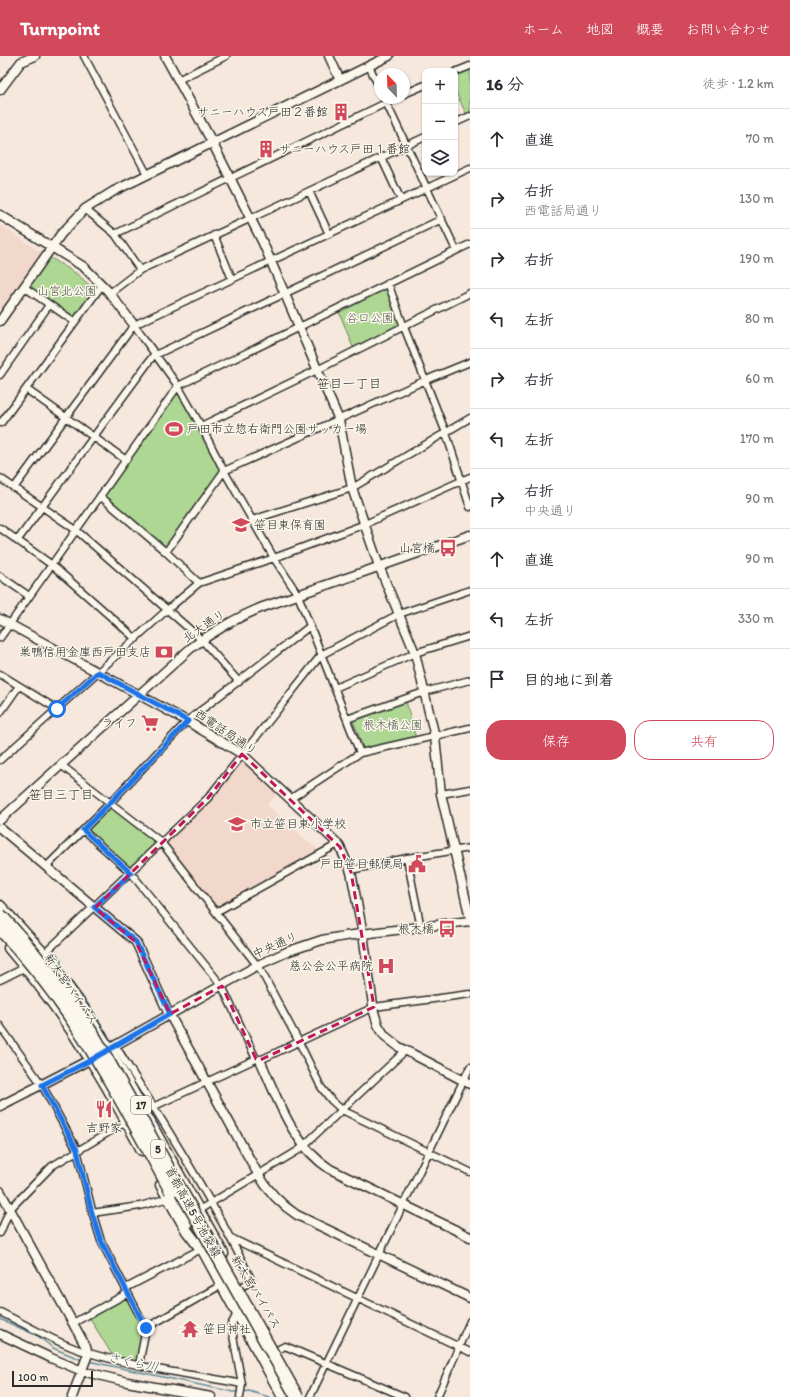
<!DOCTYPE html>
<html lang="ja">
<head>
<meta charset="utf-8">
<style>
  body { margin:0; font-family:Itim,"Klee One",sans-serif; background:#f7f7f7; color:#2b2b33 }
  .controls { position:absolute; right:12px; top:12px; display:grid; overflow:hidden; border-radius:8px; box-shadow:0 1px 3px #0004 }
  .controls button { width:36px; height:36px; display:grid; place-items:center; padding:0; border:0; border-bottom:1px solid #e1e1e2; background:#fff; color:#2b2b33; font:20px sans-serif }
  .compass { position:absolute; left:374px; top:12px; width:36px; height:36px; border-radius:50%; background:#fff; box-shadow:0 1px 3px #0004; rotate:337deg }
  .scale { position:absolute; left:12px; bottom:10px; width:81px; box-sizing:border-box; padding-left:4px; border:2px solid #2b2b2b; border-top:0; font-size:11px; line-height:14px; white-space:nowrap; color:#2b2b2b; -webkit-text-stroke:3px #fbf7ec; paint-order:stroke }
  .stop { position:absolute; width:12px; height:12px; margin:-9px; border:3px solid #1a73e8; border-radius:50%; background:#fff }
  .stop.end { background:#1a73e8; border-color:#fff; box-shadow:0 1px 4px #0008 }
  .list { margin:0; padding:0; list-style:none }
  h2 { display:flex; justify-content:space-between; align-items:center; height:52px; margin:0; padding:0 16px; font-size:17px }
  h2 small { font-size:13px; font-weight:400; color:#7c7c81 }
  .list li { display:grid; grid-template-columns:26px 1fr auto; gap:12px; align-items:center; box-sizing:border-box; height:60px; padding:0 16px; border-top:1px solid #e1e1e2 }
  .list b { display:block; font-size:15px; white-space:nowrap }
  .list p { margin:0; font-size:13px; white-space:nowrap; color:#7c7c81 }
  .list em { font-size:13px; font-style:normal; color:#7c7c81 }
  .actions { display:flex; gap:8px; padding:12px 16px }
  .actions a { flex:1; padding:9px 0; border:1px solid #d1495b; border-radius:16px; text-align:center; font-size:14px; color:#d1495b }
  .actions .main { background:#d1495b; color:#fff }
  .icon { flex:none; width:22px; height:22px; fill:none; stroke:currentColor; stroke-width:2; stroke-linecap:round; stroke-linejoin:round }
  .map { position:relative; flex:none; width:470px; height:1341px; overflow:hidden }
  header { display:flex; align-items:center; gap:24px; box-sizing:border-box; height:56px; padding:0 20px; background:#d1495b; color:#fff }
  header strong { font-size:19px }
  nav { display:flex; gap:22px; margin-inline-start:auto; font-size:14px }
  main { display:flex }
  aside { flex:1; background:#fff }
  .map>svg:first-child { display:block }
  .built { fill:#f2d7cb }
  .green { fill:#aed793; stroke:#6c815f }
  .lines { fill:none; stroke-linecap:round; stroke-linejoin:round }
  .stream { stroke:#5f8c98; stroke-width:1.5 }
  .minor-casing { stroke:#2b2b2b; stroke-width:9 }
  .tertiary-casing { stroke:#2b2b2b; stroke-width:11 }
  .trunk-casing { stroke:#2b2b2b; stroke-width:13 }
  .minor { stroke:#fbf7ec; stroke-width:6 }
  .tertiary { stroke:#fbf7ec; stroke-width:8 }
  .trunk { stroke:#fbf7ec; stroke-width:10 }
  .motorway-bridge-casing { stroke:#2b2b2b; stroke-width:15; stroke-linecap:butt }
  .motorway-bridge { stroke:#fbf7ec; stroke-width:12 }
  .route { stroke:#1a73e8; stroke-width:5 }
  .marked { fill:none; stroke:#c2185b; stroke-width:3; stroke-dasharray:8 5; stroke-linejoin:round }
  .labels { text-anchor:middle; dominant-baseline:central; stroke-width:3; stroke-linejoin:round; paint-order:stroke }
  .shield { fill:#fbf7ec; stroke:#696865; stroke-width:1 }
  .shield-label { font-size:11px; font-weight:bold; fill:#2b2b2b }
  .poi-label { font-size:12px; fill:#2b2b2b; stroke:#fbf7ec; text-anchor:end }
  .park-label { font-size:12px; fill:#4c5645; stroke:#fbf7ec }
  .street-label { font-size:12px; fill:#2b2b2b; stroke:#fbf7ec }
  .neighbourhood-label { font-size:13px; fill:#2b2b2b; stroke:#fbf7ec }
  .water-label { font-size:13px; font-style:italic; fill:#455c61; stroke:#fbf7ec }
</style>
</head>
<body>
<header>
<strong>Turnpoint</strong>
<nav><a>ホーム</a><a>地図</a><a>概要</a><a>お問い合わせ</a></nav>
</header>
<main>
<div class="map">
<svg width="470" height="1341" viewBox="0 0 470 1341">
  <rect width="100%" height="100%" fill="#f7e8dd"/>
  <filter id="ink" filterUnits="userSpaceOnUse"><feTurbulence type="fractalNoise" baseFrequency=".025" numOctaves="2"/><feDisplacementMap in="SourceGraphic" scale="8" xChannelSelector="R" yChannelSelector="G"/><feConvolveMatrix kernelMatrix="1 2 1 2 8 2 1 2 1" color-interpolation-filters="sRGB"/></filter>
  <g filter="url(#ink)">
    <path class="built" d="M0,169L41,196V199L0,257Z
      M241,705L277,738L267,749L319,795L218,851L214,850L166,787L209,745Z"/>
    <path class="green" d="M470,11V58L467,60L455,34V18Z
      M51,202L77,218L94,233L75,260L72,261L31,232L30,228L48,203Z
      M387,229L401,270L354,294L338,253Z
      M178,330L224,415L166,496L100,440Z
      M406,645L416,683L365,694L363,691L353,664Z
      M113,751L156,785V787L129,813L88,776V773L109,752Z
      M128,1240L144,1272L137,1307L114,1302L89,1261Z"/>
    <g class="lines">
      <path class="stream" d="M56,897L61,904V912L91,952L111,985
        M0,1263L38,1280L53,1292L82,1304
        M88,1305L233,1336H239
        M242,1336L249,1335L269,1341"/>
      <g class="minor-casing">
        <path id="minor" d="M84,0L147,118
          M369,10L380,33
          M455,16L470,10
          M178,24L226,0
          M404,38L425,29
          M384,42L456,194
          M455,67L470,60
          M381,101L401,144
          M309,135L329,178
          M85,153L115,178L140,214
          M115,178L396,42
          M214,179L232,223
          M388,227L404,271L446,377L470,451
          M24,231L75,266
          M110,237L140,214L425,81
          M134,269L178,330L201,370L224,415L274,502L298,539L360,697
          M0,319L49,249
          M26,333L126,404
          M0,366L1,367L102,229
          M201,370L319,313L470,237
          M0,422L76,474L202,584L239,626
          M14,432L134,269L470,112
          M100,440L166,496L199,527
          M252,464L352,432L470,362
          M0,472L52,509L136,583
          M17,485L153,300L442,163
          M166,496L224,415L426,324L470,306
          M0,520L29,540
          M0,582L178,330L470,188
          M0,618L57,653
          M335,632L415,597L470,580
          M0,657L19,630
          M347,663L424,636L470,624
          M0,704L167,554L199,527L274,502L365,468L470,421
          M61,709L161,786L260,913L299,986L321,1031L331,1044L342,1054L470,1116
          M441,738L470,733
          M290,743L360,697L470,672
          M83,774L131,817L222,930L256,1003
          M407,802L421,872
          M46,811L110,747L187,665L310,570
          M351,814L407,802L470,792
          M216,856L338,788
          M44,898L208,742L321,599L399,558L470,534
          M0,924L26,911
          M0,970L42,1029L77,1094L94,1162L101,1185L146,1272L139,1309
          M115,989C163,1066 212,1142 251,1223L250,1226L241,1231
          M144,1055L256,1003L260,1004L374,951L470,938
          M199,1154L299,1094L405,995
          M92,1157L140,1150L169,1142
          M0,1177L10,1153L52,1110L126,1066
          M231,1182L470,1296
          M126,1232L201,1193
          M0,1256C29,1270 58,1288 89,1297C139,1312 191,1318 242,1328
          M237,1258L231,1269L242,1328L240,1341
          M73,1267L128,1237
          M146,1272L221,1229
          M275,1295L285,1290L405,1341
          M310,1341L470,1011
          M437,1341L470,1265"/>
      </g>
      <g class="tertiary-casing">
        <path id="tertiary" d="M165,0L212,86L263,187L339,364L352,432L379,510L415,597L435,681L441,738L470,862
          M329,0L340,24
          M0,34L21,6L35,0
          M0,159L84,211L108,235L134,269
          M0,265L61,178L85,153L114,135L389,0
          M0,563L187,665L242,698L335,785L340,791L351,816L363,878L374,956L378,969L385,980L399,991L470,1028
          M0,764L191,592C214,575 237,561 263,551L470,479
          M0,772L136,886L167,954L258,1118C268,1135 280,1148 297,1159L470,1242
          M105,995L258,909L289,895L322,884L345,880L470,865
          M260,1004C278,1043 292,1089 330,1113L470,1181
          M0,1050L95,1001
          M0,1135L86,1291L88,1298L72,1341
          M0,1278L51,1302L82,1315L127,1326L211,1341"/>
      </g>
      <g class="trunk-casing">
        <path id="trunk" d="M0,850L44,898L85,955L109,993L223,1198
          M9,892C39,927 66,964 90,1003C109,1032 125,1063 142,1094
          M170,1128L189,1165
          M161,1129L187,1175L201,1193
          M199,1187L283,1341"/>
      </g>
      <use href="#minor" class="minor"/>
      <use href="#tertiary" class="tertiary"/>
      <use href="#trunk" class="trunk"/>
      <g class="motorway-bridge-casing">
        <path id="motorway-bridge" d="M0,859C36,897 66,938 95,982L297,1341
          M0,873C73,948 121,1044 171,1135"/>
      </g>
      <use href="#motorway-bridge" class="motorway-bridge"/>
    </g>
  </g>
  <g class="lines" filter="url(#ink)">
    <path class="route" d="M57,653L98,616L188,665L110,747L83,774L131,817L94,851L136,886L170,958L91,1004L42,1029L77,1094L92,1157L101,1185L146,1272"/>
  </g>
  <path class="marked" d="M242,698L340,791L351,816L374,951L260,1004L256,1003L222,930L170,958L136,886L95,852L208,742Z"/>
  <defs>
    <g id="building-bare" transform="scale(1.38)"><path d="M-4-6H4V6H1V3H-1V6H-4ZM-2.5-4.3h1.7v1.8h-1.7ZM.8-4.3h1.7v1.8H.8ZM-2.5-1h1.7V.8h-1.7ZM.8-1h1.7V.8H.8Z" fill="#d1495b" stroke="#fbf7ec" stroke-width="2.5" paint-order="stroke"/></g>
    <g id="stadium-bare" transform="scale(1.38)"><path d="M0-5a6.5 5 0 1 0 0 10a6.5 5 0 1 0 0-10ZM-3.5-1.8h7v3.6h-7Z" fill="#d1495b" stroke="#fbf7ec" stroke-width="2.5" paint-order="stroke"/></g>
    <g id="school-bare" transform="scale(1.38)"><path d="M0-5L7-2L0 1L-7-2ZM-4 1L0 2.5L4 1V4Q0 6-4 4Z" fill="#d1495b" stroke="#fbf7ec" stroke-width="2.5" paint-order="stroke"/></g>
    <g id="bus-bare" transform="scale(1.38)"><path d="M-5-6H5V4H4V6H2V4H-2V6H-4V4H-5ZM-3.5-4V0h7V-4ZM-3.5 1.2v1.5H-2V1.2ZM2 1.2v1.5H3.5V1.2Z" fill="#d1495b" stroke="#fbf7ec" stroke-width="2.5" paint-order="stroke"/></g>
    <g id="bank-bare" transform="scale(1.38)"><path d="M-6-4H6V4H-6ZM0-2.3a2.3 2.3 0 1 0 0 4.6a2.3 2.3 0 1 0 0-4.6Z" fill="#d1495b" stroke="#fbf7ec" stroke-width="2.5" paint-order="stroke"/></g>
    <g id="supermarket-bare" transform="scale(1.38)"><path d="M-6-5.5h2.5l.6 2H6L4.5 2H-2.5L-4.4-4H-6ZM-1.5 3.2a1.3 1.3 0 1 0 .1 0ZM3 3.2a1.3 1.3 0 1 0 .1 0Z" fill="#d1495b" stroke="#fbf7ec" stroke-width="2.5" paint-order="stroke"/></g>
    <g id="civic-bare" transform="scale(1.38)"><path d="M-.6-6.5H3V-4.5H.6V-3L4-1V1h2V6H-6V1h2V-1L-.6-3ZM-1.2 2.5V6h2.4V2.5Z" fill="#d1495b" stroke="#fbf7ec" stroke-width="2.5" paint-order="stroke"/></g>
    <g id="hospital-bare" transform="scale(1.38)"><path d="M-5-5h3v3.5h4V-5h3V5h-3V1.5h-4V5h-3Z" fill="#d1495b" stroke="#fbf7ec" stroke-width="2.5" paint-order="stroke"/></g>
    <g id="restaurant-bare" transform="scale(1.38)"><path d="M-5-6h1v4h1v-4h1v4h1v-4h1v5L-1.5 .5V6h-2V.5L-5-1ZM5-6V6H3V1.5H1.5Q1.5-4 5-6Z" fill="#d1495b" stroke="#fbf7ec" stroke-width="2.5" paint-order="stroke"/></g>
    <g id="temple-bare" transform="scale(1.38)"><path d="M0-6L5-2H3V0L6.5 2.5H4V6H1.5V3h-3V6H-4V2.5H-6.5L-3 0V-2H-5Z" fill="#d1495b" stroke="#fbf7ec" stroke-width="2.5" paint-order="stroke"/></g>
  </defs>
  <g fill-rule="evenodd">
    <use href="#building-bare" x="341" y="56"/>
    <use href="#building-bare" x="266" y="93"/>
    <use href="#stadium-bare" x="174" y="373"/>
    <use href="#school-bare" x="241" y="469"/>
    <use href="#bus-bare" x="448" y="492"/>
    <use href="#bank-bare" x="164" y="596"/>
    <use href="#supermarket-bare" x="150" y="667"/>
    <use href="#school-bare" x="237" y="768"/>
    <use href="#civic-bare" x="417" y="808"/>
    <use href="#bus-bare" x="447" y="873"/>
    <use href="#hospital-bare" x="386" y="910"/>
    <use href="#restaurant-bare" x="104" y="1053"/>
    <use href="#temple-bare" x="190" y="1273"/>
  </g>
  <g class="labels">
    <g class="shield">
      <rect x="131" y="1040" width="20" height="18" rx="3"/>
      <rect x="151" y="1084" width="14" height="18" rx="3"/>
    </g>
    <g class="shield-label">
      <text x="141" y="1049">17</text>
      <text x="158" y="1093">5</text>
    </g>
    <g class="poi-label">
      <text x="328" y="56">サニーハウス戸田２番館</text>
      <text x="279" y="93" text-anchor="start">サニーハウス戸田１番館</text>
      <text x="187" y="373" text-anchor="start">戸田市立惣右衛門公園サッカー場</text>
      <text x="254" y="469" text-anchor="start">笹目東保育園</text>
      <text x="435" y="492">山宮橋</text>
      <text x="151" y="596">巣鴨信用金庫西戸田支店</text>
      <text x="137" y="667">ライフ</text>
      <text x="250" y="768" text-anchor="start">市立笹目東小学校</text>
      <text x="404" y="808">戸田笹目郵便局</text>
      <text x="434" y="873">根木橋</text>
      <text x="373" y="910">慈公会公平病院</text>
      <text x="104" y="1072" text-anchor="middle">吉野家</text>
      <text x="203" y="1273" text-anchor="start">笹目神社</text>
    </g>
    <g class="park-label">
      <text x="67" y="235">山宮北公園</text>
      <text x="370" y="262">谷口公園</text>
      <text x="393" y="669">根木橋公園</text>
    </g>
    <g class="street-label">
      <text transform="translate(204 570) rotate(-34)">北大通り</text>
      <text transform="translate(226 676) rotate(34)">西電話局通り</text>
      <text transform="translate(275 889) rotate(-24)">中央通り</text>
      <text transform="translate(71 933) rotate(55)">新大宮バイパス</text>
      <text transform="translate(193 1156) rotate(61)">首都高速5号池袋線</text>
      <text transform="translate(256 1236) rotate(59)">新大宮バイパス</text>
    </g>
    <g class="neighbourhood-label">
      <text x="349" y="327">笹目一丁目</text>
      <text x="61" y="738">笹目三丁目</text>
    </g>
    <g class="water-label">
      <text transform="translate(133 1306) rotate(12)">さくら川</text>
    </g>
  </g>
</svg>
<div class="controls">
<button>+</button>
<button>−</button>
<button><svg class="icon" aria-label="layers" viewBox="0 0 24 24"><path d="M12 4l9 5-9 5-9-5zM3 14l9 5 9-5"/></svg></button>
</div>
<svg class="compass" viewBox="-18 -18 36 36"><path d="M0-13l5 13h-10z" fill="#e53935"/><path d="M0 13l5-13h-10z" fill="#7c7c81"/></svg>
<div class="scale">100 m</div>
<div class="stop" style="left:57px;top:653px"></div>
<div class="stop end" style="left:146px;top:1272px"></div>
</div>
<aside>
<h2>16 分<small>徒歩 · 1.2 km</small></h2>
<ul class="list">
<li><svg class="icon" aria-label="ahead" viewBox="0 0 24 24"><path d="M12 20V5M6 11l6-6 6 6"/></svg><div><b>直進</b></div><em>70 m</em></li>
<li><svg class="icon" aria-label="right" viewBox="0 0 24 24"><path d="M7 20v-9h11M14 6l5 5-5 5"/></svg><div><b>右折</b><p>西電話局通り</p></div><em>130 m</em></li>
<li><svg class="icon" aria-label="right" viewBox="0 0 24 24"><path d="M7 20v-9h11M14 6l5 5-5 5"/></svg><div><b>右折</b></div><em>190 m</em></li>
<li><svg class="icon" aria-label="left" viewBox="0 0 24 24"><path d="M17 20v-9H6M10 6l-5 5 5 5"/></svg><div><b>左折</b></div><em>80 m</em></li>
<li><svg class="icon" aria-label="right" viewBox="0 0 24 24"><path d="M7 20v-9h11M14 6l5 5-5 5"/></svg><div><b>右折</b></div><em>60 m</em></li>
<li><svg class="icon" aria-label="left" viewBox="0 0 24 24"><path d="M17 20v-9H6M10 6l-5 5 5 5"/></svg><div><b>左折</b></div><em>170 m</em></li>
<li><svg class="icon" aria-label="right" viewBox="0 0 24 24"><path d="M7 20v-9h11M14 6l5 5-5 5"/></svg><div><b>右折</b><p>中央通り</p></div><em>90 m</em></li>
<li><svg class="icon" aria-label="ahead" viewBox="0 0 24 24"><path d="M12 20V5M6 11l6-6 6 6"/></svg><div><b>直進</b></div><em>90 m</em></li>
<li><svg class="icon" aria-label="left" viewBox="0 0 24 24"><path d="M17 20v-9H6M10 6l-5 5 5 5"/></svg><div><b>左折</b></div><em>330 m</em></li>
<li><svg class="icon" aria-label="arrive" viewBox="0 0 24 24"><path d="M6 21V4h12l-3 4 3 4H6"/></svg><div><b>目的地に到着</b></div></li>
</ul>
<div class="actions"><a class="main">保存</a><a>共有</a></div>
</aside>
</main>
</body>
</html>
